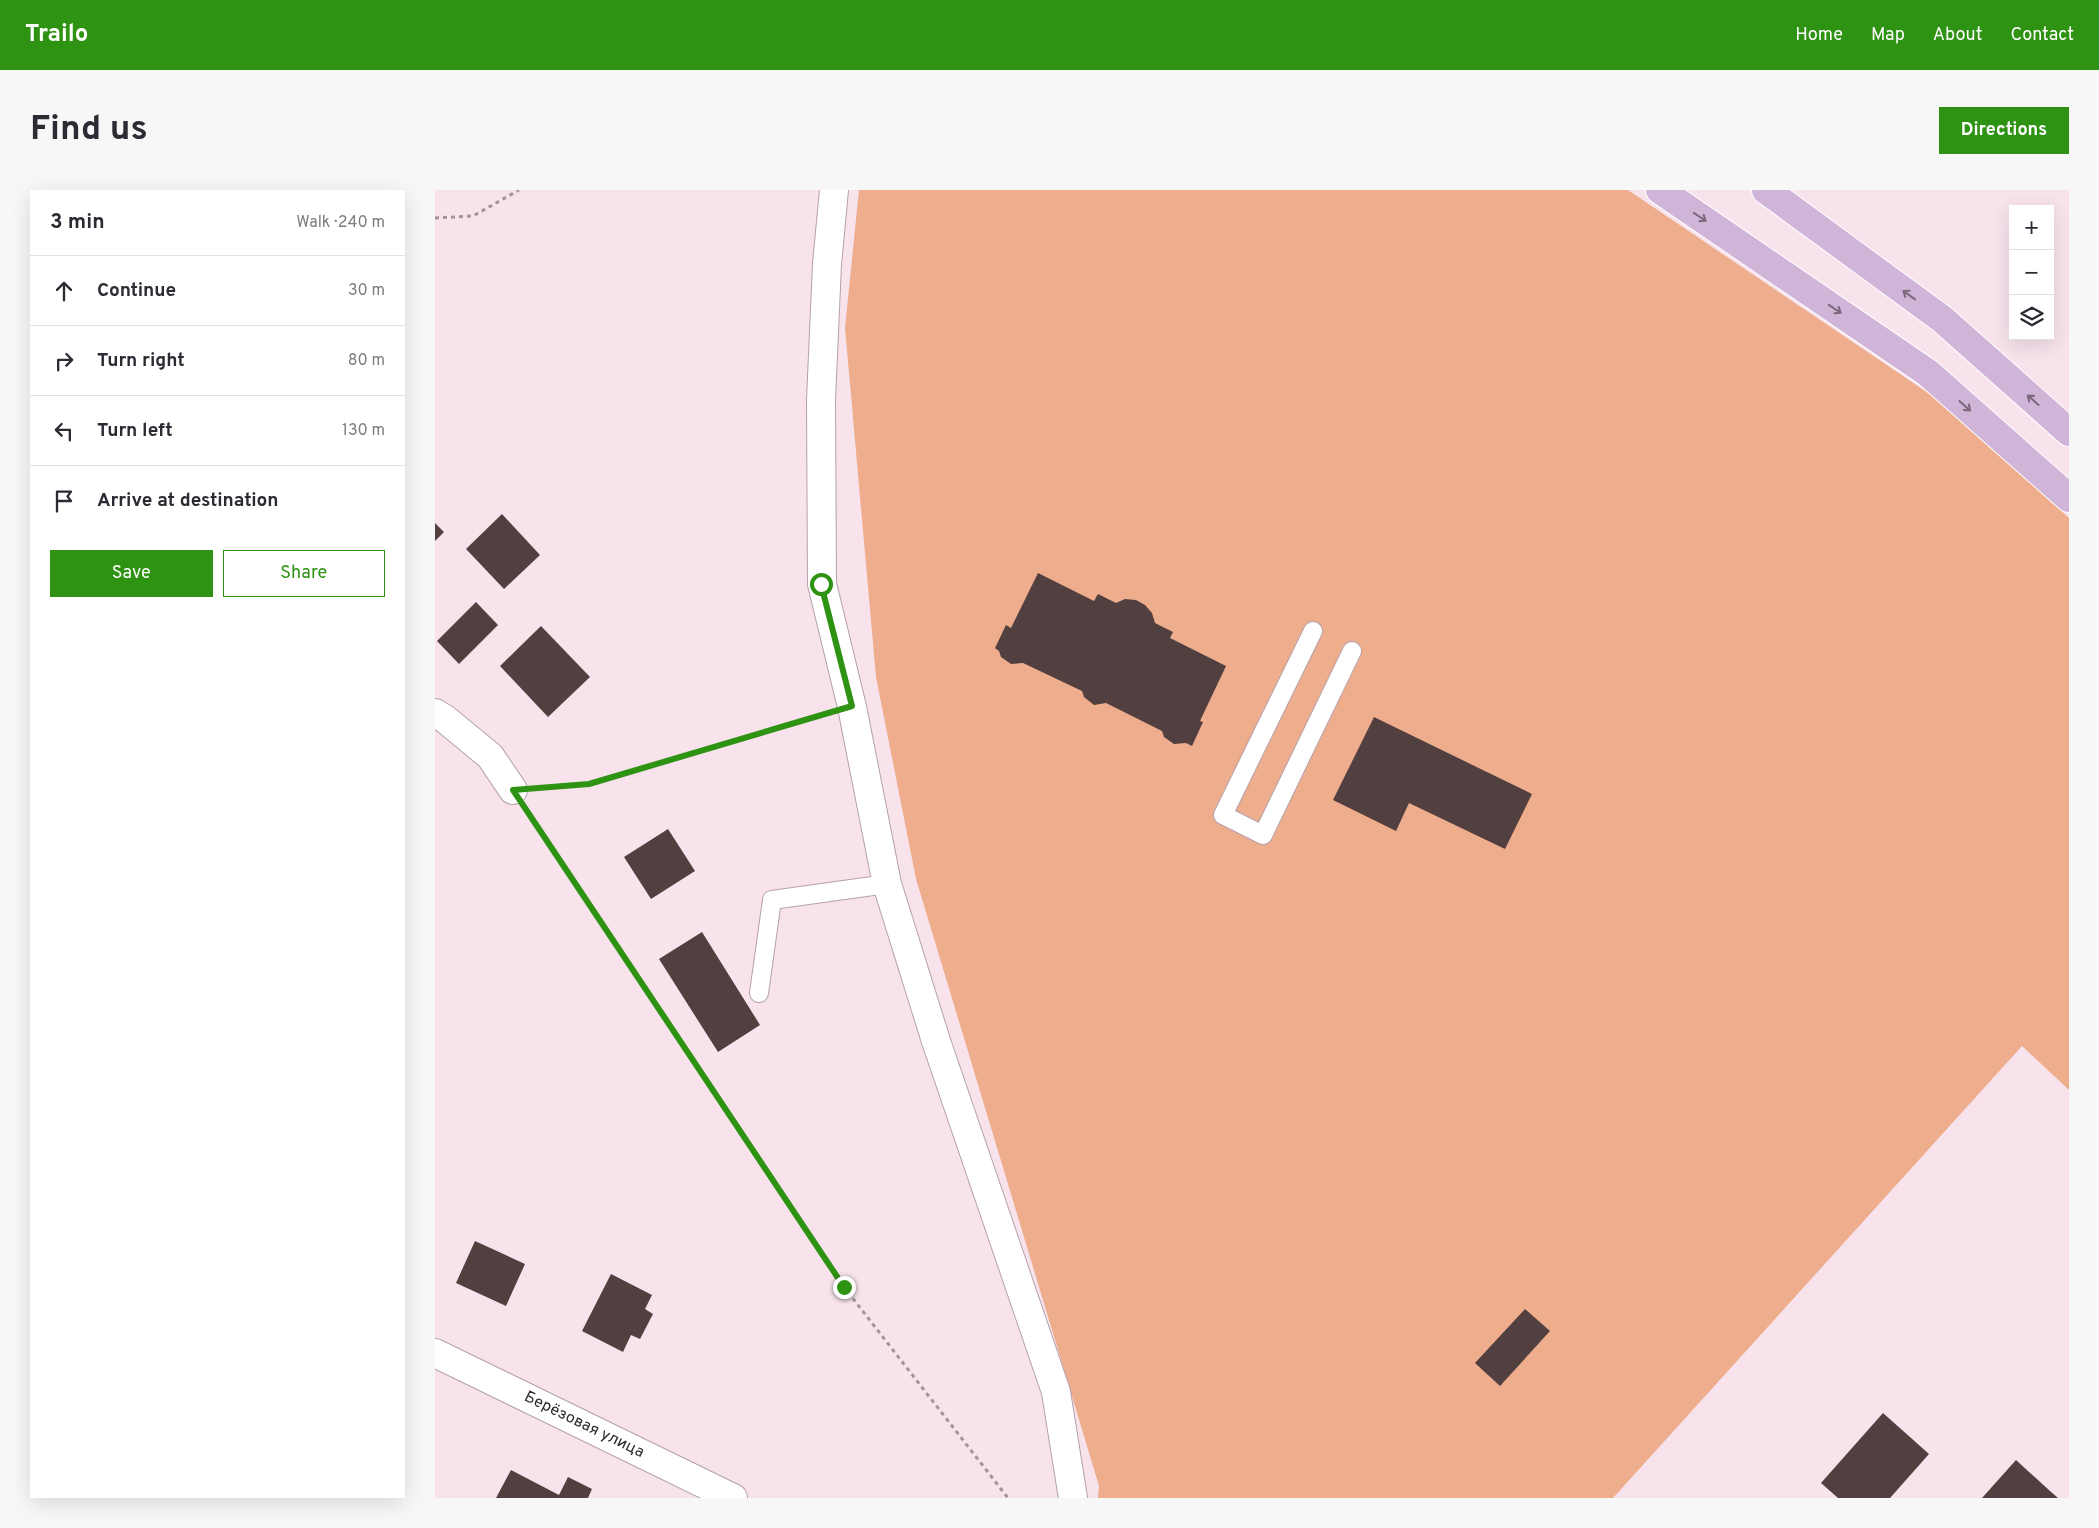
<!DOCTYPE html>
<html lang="en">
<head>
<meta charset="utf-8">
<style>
  body { margin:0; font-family:Overpass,sans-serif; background:#f7f7f7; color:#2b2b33 }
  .controls { position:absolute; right:15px; top:15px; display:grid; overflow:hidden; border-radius:0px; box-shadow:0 5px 20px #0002 }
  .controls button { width:45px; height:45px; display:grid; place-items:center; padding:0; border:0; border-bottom:1px solid #e1e1e2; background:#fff; color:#2b2b33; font:25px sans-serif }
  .stop { position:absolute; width:15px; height:15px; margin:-11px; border:4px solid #2e9212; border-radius:50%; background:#fff }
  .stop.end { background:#2e9212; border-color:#fff; box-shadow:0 1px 5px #0008 }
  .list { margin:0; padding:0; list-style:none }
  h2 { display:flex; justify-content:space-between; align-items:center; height:65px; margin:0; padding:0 20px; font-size:21px }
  h2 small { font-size:16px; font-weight:400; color:#7c7c81 }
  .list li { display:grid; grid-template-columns:32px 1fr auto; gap:15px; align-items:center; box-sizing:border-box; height:70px; padding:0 20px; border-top:1px solid #e1e1e2 }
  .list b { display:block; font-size:19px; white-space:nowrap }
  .list em { font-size:16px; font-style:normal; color:#7c7c81 }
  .actions { display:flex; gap:10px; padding:15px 20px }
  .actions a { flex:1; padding:11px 0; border:1px solid #2e9212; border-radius:0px; text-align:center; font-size:18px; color:#2e9212 }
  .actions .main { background:#2e9212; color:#fff }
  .icon { flex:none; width:28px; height:28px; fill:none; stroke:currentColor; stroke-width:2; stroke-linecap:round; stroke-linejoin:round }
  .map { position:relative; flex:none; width:1634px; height:1308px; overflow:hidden; border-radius:0px }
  header { display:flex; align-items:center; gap:30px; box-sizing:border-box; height:70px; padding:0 25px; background:#2e9212; color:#fff }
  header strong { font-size:24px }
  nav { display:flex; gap:28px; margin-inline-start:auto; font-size:18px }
  .intro { display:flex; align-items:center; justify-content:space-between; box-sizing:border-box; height:120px; padding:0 30px }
  h1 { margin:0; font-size:35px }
  .button { padding:12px 22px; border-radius:0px; background:#2e9212; color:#fff; font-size:18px; font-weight:700 }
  main { display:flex; gap:30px; padding:0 30px }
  aside { flex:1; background:#fff; border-radius:0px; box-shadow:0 5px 20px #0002 }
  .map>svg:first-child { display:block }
  .green { fill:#eeae8d }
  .building { fill:#523f3f }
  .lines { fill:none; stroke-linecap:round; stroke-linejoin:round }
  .lane-casing { stroke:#b5a1ab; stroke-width:20 }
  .street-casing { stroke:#b5a1ab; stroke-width:30 }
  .primary-casing { stroke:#fff; stroke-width:30 }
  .path { stroke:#a3949b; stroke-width:3; stroke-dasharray:4 4; stroke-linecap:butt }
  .lane { stroke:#fff; stroke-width:18 }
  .street { stroke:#fff; stroke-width:28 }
  .primary { stroke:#d0b5d9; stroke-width:28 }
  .oneway { stroke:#79697b }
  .route { stroke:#2e9212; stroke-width:6 }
  .labels { text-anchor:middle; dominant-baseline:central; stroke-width:5; stroke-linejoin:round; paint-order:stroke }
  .street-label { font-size:16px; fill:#322b2e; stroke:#fff }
</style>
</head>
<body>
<header>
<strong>Trailo</strong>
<nav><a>Home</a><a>Map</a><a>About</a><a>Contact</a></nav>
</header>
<div class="intro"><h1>Find us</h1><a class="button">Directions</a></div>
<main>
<aside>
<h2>3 min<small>Walk · 240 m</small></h2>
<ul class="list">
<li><svg class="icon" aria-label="ahead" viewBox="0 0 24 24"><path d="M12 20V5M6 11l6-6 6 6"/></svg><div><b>Continue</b></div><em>30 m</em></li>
<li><svg class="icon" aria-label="right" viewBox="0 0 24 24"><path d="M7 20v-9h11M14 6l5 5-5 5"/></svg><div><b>Turn right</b></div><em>80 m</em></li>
<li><svg class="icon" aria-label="left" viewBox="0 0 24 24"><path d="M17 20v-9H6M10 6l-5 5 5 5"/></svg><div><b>Turn left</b></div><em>130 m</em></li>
<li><svg class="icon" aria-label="arrive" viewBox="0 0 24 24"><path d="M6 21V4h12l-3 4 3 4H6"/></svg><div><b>Arrive at destination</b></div></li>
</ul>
<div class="actions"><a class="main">Save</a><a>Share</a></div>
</aside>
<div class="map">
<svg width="1634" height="1308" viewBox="0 0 1634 1308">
  <rect width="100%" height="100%" fill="#f8e3ed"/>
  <path class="green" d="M424,0H1193L1511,215L1634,328V900L1587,856L1178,1308H663L664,1296L481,689L441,487L410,138Z"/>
  <path class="building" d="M67,324L105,365L69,399L31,359Z
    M0,333L9,342L0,351Z
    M603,383L659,411L663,404L681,413L690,409L701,410L710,415L717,423L720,433L738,442L735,448L791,476L765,531L768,532L757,556L751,553L739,554L729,547L727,541L671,513L659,515L649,507L647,501L588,473L576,474L566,467L564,461L560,458L571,435L576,438Z
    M41,412L63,435L24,474L2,451Z
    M106,436L155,487L113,527L65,476Z
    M939,527L1097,604L1070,659L974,613L961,641L898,610Z
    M233,639L260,681L216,709L189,667Z
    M267,742L325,835L283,862L224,769Z
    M40,1051L90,1074L71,1116L21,1093Z
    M176,1084L217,1105L210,1119L218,1124L205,1149L196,1145L188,1162L147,1141Z
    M1090,1119L1115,1141L1065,1196L1040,1173Z
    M1448,1223L1494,1264L1455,1308H1403L1386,1293Z
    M1581,1270L1615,1301L1623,1308H1547Z
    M76,1280L124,1305L133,1287L157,1299L153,1308H61Z"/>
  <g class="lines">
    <g class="lane-casing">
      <path id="lane" d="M878,441L788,625L828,645L917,461
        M324,803L337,710L452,694"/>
    </g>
    <g class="street-casing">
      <path id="street" d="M399,0L392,74L386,210L387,394L417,517L452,694L501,851L621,1202L638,1308
        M0,523L10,529L55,566L78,600
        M0,1163L298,1308"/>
    </g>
    <g class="primary-casing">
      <path id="primary" d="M1225,0L1493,183L1634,308
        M1331,0L1507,129L1634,242"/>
    </g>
    <path class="path" d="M0,28L38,26L84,0
      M105,598L154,594L389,525
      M93,623L409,1097L573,1308"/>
    <use href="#lane" class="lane"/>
    <use href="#street" class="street"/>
    <use href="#primary" class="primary"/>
  </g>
  <defs><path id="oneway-shaft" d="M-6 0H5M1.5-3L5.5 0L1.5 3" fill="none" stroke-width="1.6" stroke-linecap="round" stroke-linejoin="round" transform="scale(1.25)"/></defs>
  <g class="oneway">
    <use href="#oneway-shaft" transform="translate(1265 27) rotate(34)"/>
    <use href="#oneway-shaft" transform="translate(1474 105) rotate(-144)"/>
    <use href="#oneway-shaft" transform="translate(1400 119) rotate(34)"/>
    <use href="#oneway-shaft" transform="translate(1598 210) rotate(-138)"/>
    <use href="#oneway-shaft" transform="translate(1530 216) rotate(42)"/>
  </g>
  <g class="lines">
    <path class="route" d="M386,394L417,516L154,594L78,600L409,1097"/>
  </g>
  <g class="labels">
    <g class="street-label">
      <text transform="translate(149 1235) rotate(26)">Берёзовая улица</text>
    </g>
  </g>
</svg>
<div class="controls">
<button>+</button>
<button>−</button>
<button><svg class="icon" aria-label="layers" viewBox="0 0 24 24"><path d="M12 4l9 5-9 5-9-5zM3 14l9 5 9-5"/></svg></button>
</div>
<div class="stop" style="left:386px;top:394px"></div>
<div class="stop end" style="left:409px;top:1097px"></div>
</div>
</main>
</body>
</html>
